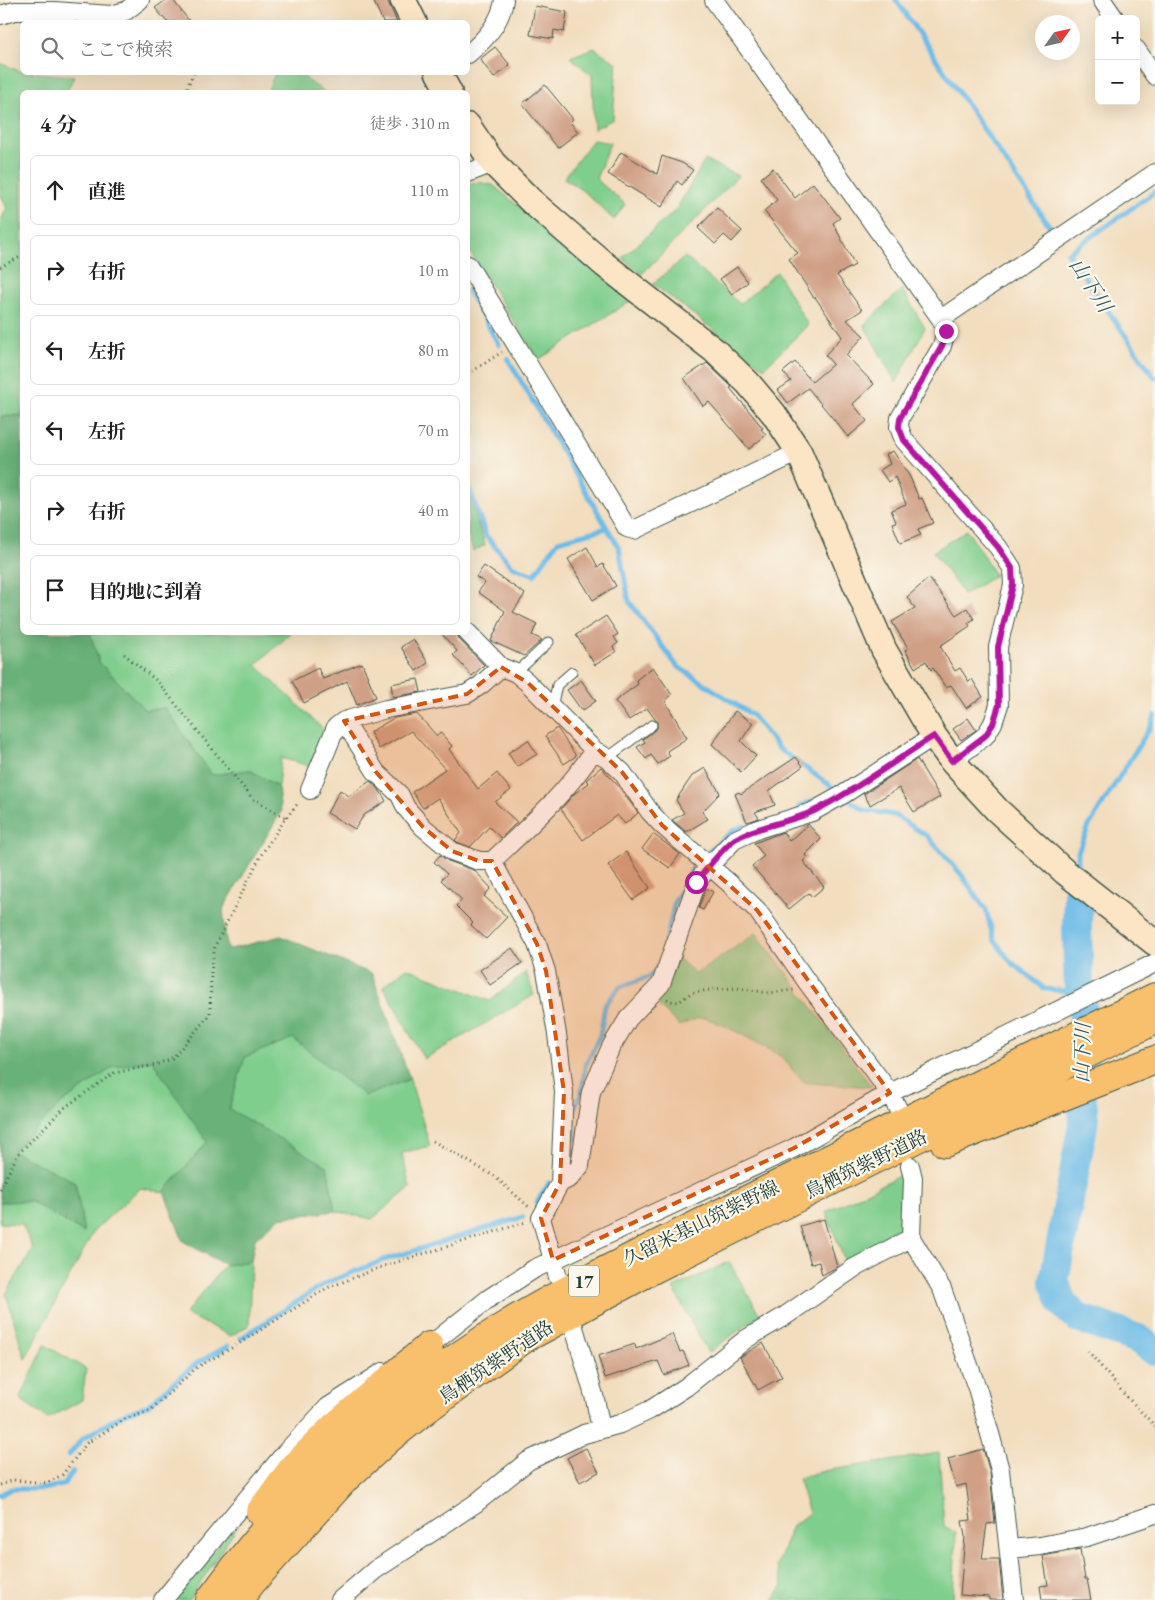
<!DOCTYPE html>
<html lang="ja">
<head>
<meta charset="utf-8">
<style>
  body { margin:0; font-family:"EB Garamond","Noto Serif JP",serif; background:#f6f6f6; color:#222 }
  .controls { position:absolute; right:15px; top:15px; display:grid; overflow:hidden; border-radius:8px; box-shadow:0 5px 20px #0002 }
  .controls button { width:45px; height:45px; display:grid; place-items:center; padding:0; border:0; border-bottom:1px solid #e0e0e0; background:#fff; color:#222; font:25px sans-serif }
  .compass { position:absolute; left:1035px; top:15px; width:45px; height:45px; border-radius:50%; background:#fff; box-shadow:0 5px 20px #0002; rotate:56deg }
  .stop { position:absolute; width:15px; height:15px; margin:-11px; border:4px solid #b5179e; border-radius:50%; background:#fff }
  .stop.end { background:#b5179e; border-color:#fff; box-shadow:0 1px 5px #0008 }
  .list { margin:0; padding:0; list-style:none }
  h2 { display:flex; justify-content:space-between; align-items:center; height:65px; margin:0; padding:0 20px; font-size:21px }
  h2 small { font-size:16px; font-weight:400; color:#767676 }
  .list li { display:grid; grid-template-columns:32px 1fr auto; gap:15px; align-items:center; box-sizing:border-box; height:70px; margin:0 10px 10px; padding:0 10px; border:1px solid #e0e0e0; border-radius:8px }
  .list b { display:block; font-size:19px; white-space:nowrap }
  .list em { font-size:16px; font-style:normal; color:#767676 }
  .icon { flex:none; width:28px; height:28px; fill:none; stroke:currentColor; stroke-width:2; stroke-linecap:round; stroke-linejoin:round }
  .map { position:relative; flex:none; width:1155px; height:1600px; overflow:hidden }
  .search { position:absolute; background:#fff; box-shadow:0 5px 20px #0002; left:20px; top:20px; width:450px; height:55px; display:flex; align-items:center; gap:12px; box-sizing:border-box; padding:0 18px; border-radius:8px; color:#767676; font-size:19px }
  .panel { position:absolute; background:#fff; box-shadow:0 5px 20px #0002; left:20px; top:90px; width:450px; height:545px; border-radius:8px }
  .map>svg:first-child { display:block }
  .green { fill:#80ce8d; stroke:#508660 }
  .forest { fill:#68b178; stroke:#447756 }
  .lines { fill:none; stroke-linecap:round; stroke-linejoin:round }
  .stream { stroke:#6dbce7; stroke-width:5 }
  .river { stroke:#6dbce7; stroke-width:30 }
  .building { fill:#d0a086 }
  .lane-casing { stroke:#3f5549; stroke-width:11 }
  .street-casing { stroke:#3f5549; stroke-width:20 }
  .secondary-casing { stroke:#3f5549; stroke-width:28 }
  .primary-casing { stroke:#3f5549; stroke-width:30 }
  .path { stroke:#3f5549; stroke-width:3; stroke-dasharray:1 4; stroke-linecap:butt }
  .lane { stroke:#fff; stroke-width:9 }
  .street { stroke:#fff; stroke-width:18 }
  .secondary { stroke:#fce5c4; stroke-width:25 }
  .primary { stroke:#f8bf6c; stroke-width:28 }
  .route { stroke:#b5179e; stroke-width:6 }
  .marked { fill:#d45610; fill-opacity:0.2; stroke:#d45610; stroke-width:4; stroke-dasharray:10 6; stroke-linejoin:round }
  .labels { text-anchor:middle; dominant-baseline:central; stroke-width:4.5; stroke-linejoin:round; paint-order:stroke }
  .shield { fill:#fbf7ec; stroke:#61756b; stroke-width:1 }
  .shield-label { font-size:18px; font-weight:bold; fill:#1f3d34 }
  .street-label { font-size:19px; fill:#1f3d34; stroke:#fbf7ec }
  .water-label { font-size:20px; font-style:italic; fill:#325d61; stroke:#fbf7ec }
</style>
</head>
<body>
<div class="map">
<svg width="1155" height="1600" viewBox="0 0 1155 1600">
  <rect width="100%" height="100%" fill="#fbf7ec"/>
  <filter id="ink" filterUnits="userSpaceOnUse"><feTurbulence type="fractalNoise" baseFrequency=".02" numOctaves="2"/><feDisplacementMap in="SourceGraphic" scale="10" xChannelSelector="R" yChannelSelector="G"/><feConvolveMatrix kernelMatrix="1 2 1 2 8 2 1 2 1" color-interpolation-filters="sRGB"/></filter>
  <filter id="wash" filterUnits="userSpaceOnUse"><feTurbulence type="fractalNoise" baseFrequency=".0096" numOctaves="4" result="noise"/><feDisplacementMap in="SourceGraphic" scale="20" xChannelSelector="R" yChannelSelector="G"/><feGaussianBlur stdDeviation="1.12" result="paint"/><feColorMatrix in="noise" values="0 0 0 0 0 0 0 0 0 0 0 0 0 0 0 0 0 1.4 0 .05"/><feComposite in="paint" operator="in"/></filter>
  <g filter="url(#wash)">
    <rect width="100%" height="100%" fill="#f2ddbe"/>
    <path class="green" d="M594,48L617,63L613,119L594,129L592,75L570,57Z
      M0,63L22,72L74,76L67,92H22V415L0,417V222L7,208L0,193Z
      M275,73H302L309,82L325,92H267Z
      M593,140L610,143L596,179L625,204L614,220L587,194L564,178Z
      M705,160L738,176L642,274L622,258L675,211Z
      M476,182L493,185L632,300L538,360L468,249V186Z
      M685,257L740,304L777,272L808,325L764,368L653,284Z
      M902,289L925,328L896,383L864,325Z
      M468,492L485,545L473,551L468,534Z
      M967,530L995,575L964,595L933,552Z
      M90,633H291L256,665L324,730L310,766L281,758L278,787L250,770L212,775L165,708L145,710L99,662Z
      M756,933L872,1087L807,1083C795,1077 790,1064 780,1056C772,1050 712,1018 704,1018C695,1018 687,1023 679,1026L653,1000L677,957L696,974Z
      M407,968L490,1001L526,972L534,995L424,1059L383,986Z
      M293,1038L365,1096L410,1079L430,1146L402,1153L410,1188L372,1219L335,1211L327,1166L228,1109L245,1057Z
      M152,1060L207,1142L164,1192L140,1188L94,1231L25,1359L6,1294L33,1249L22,1224L0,1223V1202L30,1201L84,1232L75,1182L12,1151L61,1104L113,1067Z
      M903,1174L902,1231L847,1267L826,1212Z
      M251,1261L249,1325L231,1336L185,1314L225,1265Z
      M729,1262L760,1315L708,1353L673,1288Z
      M45,1345L86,1369L82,1400L48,1419L20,1399Z
      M939,1453L944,1526L956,1533L953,1600H773L783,1585L777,1566L792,1526L809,1513L798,1478L824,1471Z
      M258,1494L189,1600H175L177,1598Z"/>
    <path class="forest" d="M22,415V632L90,633L99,662L145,710L165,708L212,775L250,770L278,787L281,812L223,909L227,950L281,936L372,974L410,1079L365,1096L293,1038L245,1057L229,1109L327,1166L335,1211L279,1218L255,1239L251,1261L225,1265L183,1241L164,1192L207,1142L152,1060L113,1067L61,1104L13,1151L75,1182L84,1233L30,1201L0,1202V417Z"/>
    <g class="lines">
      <path class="stream" d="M896,0L1052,230
        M1155,192L1068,253L1155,378
        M468,291L499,345
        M508,359L619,548L629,601L677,666L752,715L779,749L838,791
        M468,484L486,536L512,566L534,575L558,541L607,528
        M850,800L864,810L894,815L927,836L961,874L986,910L994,940L1010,961L1045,989L1079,992
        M800,806L821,798
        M708,852L734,830L744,826
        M1078,871V852L1089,826L1151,726L1155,715
        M664,950L675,901L693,868
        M577,1140L571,1117L582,1091L585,1066L600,1035L605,1005L620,987L651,976L662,961
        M570,1166L574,1150
        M537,1202L549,1183
        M241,1338L326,1283L384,1260L523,1217
        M69,1455L82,1439L122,1415L148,1405L196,1364L228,1346
        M0,1495L11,1489H42L63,1485L73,1472"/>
      <path class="river" d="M1078,895L1077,928L1079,992L1087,1029L1080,1086L1084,1119L1054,1281L1062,1303L1078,1318L1138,1339L1155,1351"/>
    </g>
    <g id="blocks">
      <path class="building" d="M166,0H173L190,22H167L155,8Z
        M373,0H387L397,22H383Z
        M535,6L567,12L564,32L554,30L553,39L530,35Z
        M495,47L510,65L494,78L480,59Z
        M545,85L573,119L570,122L578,132L558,148L522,104Z
        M621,152L657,174L662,156L682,163L693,170L682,185L677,181L662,207L608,174Z
        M773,168L795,198L813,183L840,218L833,223L855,265L837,275L862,310L847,320L864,336L846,355L874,384L853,404L867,421L848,437L808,388L788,403L778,390L791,381L783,372L795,362L812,382L833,364L825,355L842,337L815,297L814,298L789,259L798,253L764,211L777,200L761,178Z
        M717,208L742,231L732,242L724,235L715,244L698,228Z
        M737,267L748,282L732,294L720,279Z
        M707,363L732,387L730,388L763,428L761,429L766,435L749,449L709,402L703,406L684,378Z
        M893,451L910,477L919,499L922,498L933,523L918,529L921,535L900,543L892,523L896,522L891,510L906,504L895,477L888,482L880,470L890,464L886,454Z
        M587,547L598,567L603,564L616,586L593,600L568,559Z
        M484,566L525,594L513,612L537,624L532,635L542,640L524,656L491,641L505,611L478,592L485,583L476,577Z
        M929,578L956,615L967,608L974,619L968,623L970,626L940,646L955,671L960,668L969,682L972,679L983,697L966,708L951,685L946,688L933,668L931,670L926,661L915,668L905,650L908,648L892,622L915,608L907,597Z
        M606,616L618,634L614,637L618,643L613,647L616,652L595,665L576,635Z
        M440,632H457L459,639L484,665L472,676L453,655L457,651Z
        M413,639L428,663L416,671L401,647Z
        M362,663L376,697L357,705L347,681L304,703L292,681L318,668L323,679Z
        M653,667L672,695L665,701L687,738L667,751L670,756L658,764L651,755L646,759L637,747L645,742L643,739L657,728V722L647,708L629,720L615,701L638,684L636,680Z
        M418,679L421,692L393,697L391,684Z
        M581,680L596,701L582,711L567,690Z
        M735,711L753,723L741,741L756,756L741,772L712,744Z
        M417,714L437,736L440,732L452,746L449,749L478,789L497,773L511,790L495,802L517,822L501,838L489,827L470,847L457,842L455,840L461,833L438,798L423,808L412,792L445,769L411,731L379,749L370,732L394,718Z
        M968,718L976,730L961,740L953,729Z
        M557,728L576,756L564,764L545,736Z
        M528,740L537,754L517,767L508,753Z
        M796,757L803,766L769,791L775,805L755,812L759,818L747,822L735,794L739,792L741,794Z
        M917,759L940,797L914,812L899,788L870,805L864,794Z
        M601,767L619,787L638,813L625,824L617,815L583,840L561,809L574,794L589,783L586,780Z
        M705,768L720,793L702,812L708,819L686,832L672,820L684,813L676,800L692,776Z
        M370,781L378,788L386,801L364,815L355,829L327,813L340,790L349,796Z
        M808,824L821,839L805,855L807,858L803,861L824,887L812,897L809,893L789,909L752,866L764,856L754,843L783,832L789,841Z
        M653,834L680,854L670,868L642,849Z
        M626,852L650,888L633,900L608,865Z
        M440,855L448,861L474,870L491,888L484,896L507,917L486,939L471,925L473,923L456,906L462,900L441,880L447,874L434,862Z
        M706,888L713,892L703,910L699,908Z
        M512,948L522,963L490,985L480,970Z
        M824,1219L837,1267L822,1275L819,1262L811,1264L800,1226Z
        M672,1334L680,1352L683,1351L689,1365L664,1375L658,1361L605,1378L598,1356L635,1344L636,1349Z
        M763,1343L782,1377L758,1390L740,1357Z
        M586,1448L599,1472L580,1482L567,1458Z
        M983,1449L990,1472L995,1523L987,1524L982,1559H999L1003,1600H989V1597L960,1595L965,1536L962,1521L971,1520L966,1484L956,1487L948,1459Z
        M1080,1549L1085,1579H1087L1091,1600H1042L1040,1586L1048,1585L1043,1556Z"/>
    </g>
  </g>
  <g filter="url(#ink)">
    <use href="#blocks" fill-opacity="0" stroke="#3f5549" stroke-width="1"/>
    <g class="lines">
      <g class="lane-casing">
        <path id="lane" d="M516,673L549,642
          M552,707L557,685L572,672
          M607,758L652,725"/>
      </g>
      <g class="street-casing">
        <path id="street" d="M714,0L941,319L946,331L942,346L900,418L899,427L904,440L998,547L1012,568L1013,585L998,647L999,705L993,723L985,736L952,761
          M1102,0L1115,19
          M0,15L15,11H54L111,15L126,11L140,0
          M1136,49L1155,76
          M468,54C485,40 501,22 504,0
          M468,173L493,163
          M468,265L627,528L634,530L799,452
          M941,319L1155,173
          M467,632L501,667L516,673L527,682L594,750L607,758L622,772L650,812L662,825L729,883L757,910L807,982L890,1093L898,1109
          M344,721L376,772L400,795L406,808L423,827L452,851L479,861H492C528,827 567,793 594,750
          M310,790L336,727L344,721L386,709L467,694L481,685L501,667
          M492,861L537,944L546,971L557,1034L564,1092L560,1183
          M910,1166L913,1178L911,1238L942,1289L978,1391L1000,1470L1014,1600
          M558,1277L541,1218L560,1183L570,1178L580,1166L591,1092L611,1047L628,1019L661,984L697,882L709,866L734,840L758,829L812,812L844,794L934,736
          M573,1324L595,1399L601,1429
          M421,1351L429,1346L488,1299L534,1269L794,1148L890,1093L1155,963
          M1010,1549L1040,1546L1087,1537L1155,1514
          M163,1600L285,1453L328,1407L383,1372
          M340,1600L375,1570L476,1503L528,1461L584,1434L620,1424L650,1410L686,1387L746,1339L785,1316L854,1268L911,1238"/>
      </g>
      <g class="secondary-casing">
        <path id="secondary" d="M403,0L414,22
          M438,72L449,92
          M468,126L493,163L531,201L605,265L715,351L748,383L774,414L799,452L884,650L934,736L952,761L997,810L1065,872L1155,943"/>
      </g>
      <g class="primary-casing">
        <path id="primary" d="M945,1143L1155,1060
          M260,1512L292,1469L334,1427L429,1346
          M210,1600C244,1554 281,1507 323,1467C379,1412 444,1363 511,1322C555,1295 602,1272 648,1249L1155,997
          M238,1600L253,1581L345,1479L390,1438L432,1405L524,1339L654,1269L1155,1020"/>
      </g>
      <path class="path" d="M185,92L194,72
        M0,267L22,256
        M468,374L502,352
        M124,654L157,681L252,798L286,818
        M667,999L670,1001L679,1002L691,993L715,989L737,988L769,993L794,990
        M433,1141L494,1176L529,1207
        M0,1189L18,1154L64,1108L114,1073L155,1065L173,1058L210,1014L211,972L215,946L261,855L286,818L299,802
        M1088,1351L1124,1394L1155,1426
        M0,1485L14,1480L47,1483L62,1475L87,1443L125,1419L150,1411L196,1368L235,1346L327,1288L384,1266L526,1222"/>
      <use href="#lane" class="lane"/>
      <use href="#street" class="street"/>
      <use href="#secondary" class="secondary"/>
      <use href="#primary" class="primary"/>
    </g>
  </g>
  <g class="lines" filter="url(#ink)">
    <path class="route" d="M696,882C706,870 723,847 735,839C759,825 789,823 814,811C856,790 894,761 934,736L952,761L985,736L993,724L999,705L998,647L1013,585L1012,568L998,547L904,440L899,427L900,418L942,346L946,331"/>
  </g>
  <path class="marked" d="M501,667L527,682L622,772L662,825L757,910L890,1093L794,1148L553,1260L541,1218L560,1183L564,1092L546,971L537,944L492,861H479L452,851L423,827L376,772L344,721L467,694Z"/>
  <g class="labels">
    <rect class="shield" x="569" y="1265.5" width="30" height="31" rx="4"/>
    <g class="shield-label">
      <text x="584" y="1281">17</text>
    </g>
    <g class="street-label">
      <text transform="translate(866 1164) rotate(-26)">鳥栖筑紫野道路</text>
      <text transform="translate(701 1223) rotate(-26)">久留米基山筑紫野線</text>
      <text transform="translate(496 1362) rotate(-34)">鳥栖筑紫野道路</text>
    </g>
    <g class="water-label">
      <text transform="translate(1091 285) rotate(57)">山下川</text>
      <text transform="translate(1082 1053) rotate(-88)">山下川</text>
    </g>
  </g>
</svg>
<div class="controls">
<button>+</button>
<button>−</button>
</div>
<svg class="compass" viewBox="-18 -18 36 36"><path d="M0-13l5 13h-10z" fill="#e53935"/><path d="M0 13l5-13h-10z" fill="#767676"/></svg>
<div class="stop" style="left:696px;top:882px"></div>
<div class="stop end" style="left:946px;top:331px"></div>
<div class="search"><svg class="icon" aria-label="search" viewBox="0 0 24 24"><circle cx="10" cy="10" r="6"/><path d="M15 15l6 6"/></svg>ここで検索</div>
<section class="panel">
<h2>4 分<small>徒歩 · 310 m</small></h2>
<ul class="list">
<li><svg class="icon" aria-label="ahead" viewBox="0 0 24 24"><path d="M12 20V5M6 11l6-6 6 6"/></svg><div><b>直進</b></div><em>110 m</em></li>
<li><svg class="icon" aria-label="right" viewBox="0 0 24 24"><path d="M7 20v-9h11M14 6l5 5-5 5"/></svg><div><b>右折</b></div><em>10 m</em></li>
<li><svg class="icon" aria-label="left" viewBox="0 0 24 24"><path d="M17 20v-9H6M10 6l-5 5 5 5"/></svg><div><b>左折</b></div><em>80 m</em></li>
<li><svg class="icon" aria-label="left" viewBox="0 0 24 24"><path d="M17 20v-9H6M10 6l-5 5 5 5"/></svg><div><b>左折</b></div><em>70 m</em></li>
<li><svg class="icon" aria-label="right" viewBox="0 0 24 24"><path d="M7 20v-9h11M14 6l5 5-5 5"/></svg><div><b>右折</b></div><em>40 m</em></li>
<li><svg class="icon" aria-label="arrive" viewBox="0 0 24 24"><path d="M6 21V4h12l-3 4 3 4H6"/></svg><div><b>目的地に到着</b></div></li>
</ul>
</section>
</div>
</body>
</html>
